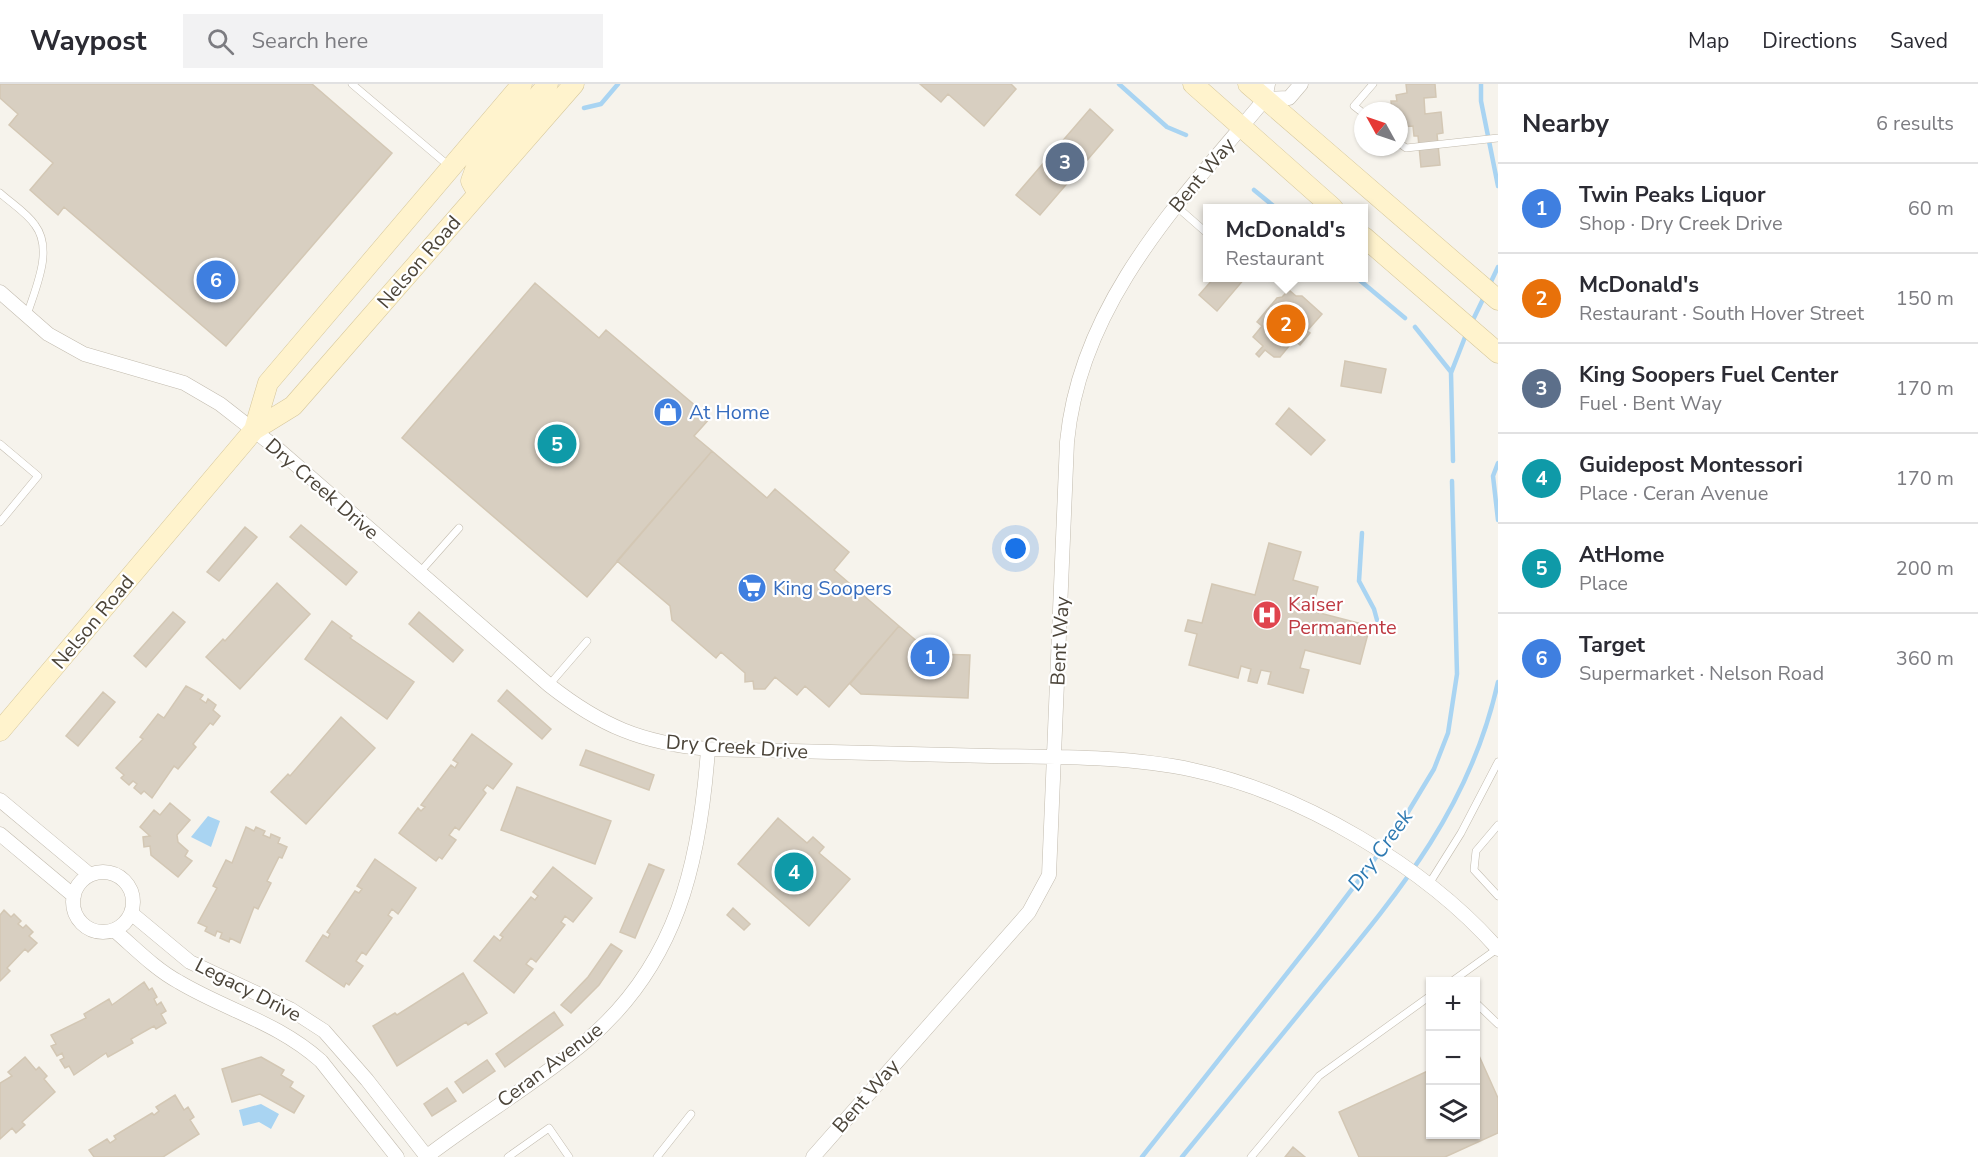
<!DOCTYPE html>
<html lang="en">
<head>
<meta charset="utf-8">
<style>
  body { margin:0; font-family:"Nunito Sans",sans-serif; background:#f2f2f3; color:#2b2b33 }
  .controls { position:absolute; right:18px; bottom:18px; display:grid; overflow:hidden; border-radius:0px; box-shadow:0 2px 4px #0004 }
  .controls button { width:54px; height:54px; display:grid; place-items:center; padding:0; border:0; border-bottom:2px solid #e1e1e2; background:#fff; color:#2b2b33; font:30px sans-serif }
  .compass { position:absolute; left:1354px; top:18px; width:54px; height:54px; border-radius:50%; background:#fff; box-shadow:0 2px 4px #0004; rotate:310deg }
  .you { position:absolute; left:1016px; top:465px; width:21px; height:21px; margin:-15px; border:4px solid #fff; border-radius:50%; background:#1a73e8; box-shadow:0 0 0 9px #1a73e833 }
  .badge { display:grid; place-items:center; width:39px; height:39px; border-radius:50%; background:#0f766e; color:#fff; font-size:20px; font-weight:700 }
  .pin { position:absolute; translate:-50% -50%; border:3px solid #fff; box-shadow:0 2px 6px #0006 }
  .popup { position:absolute; left:1203px; top:120px; width:165px; height:78px; box-sizing:border-box; display:grid; place-content:center; border-radius:0px; background:#fff; filter:drop-shadow(0 2px 4px #0005); font-size:20px; white-space:nowrap; color:#7c7c81 }
  .popup b { font-size:22px; color:#2b2b33 }
  .popup::after { content:''; position:absolute; left:50%; top:100%; margin-left:-12px; border:12px solid transparent; border-top-color:#fff }
  .list { margin:0; padding:0; list-style:none }
  h2 { display:flex; justify-content:space-between; align-items:center; height:78px; margin:0; padding:0 24px; font-size:26px }
  h2 small { font-size:20px; font-weight:400; color:#7c7c81 }
  .list li { display:grid; grid-template-columns:39px 1fr auto; gap:18px; align-items:center; box-sizing:border-box; height:90px; padding:0 24px; border-top:2px solid #e1e1e2 }
  .list b { display:block; font-size:22px; white-space:nowrap }
  .list p { margin:0; font-size:20px; white-space:nowrap; color:#7c7c81 }
  .list em { font-size:20px; font-style:normal; color:#7c7c81 }
  .icon { flex:none; width:33px; height:33px; fill:none; stroke:currentColor; stroke-width:2; stroke-linecap:round; stroke-linejoin:round }
  .map { position:relative; flex:none; width:1498px; height:1073px; overflow:hidden }
  header { display:flex; align-items:center; gap:36px; box-sizing:border-box; height:84px; padding:0 30px; background:#fff; border-bottom:2px solid #e1e1e2 }
  header strong { font-size:28px }
  nav { display:flex; gap:33px; margin-inline-start:auto; font-size:21px }
  .search { width:420px; height:54px; background:#f2f2f3; display:flex; align-items:center; gap:15px; box-sizing:border-box; padding:0 21px; border-radius:0px; color:#7c7c81; font-size:22px }
  main { display:flex }
  aside { flex:1; background:#fff }
  .map>svg:first-child { display:block }
  .water { fill:#a9d4f2 }
  .lines { fill:none; stroke-linecap:round; stroke-linejoin:round }
  .stream { stroke:#a9d4f2; stroke-width:4.5 }
  .building { fill:#d8cfc1; stroke:#d3c7b4; stroke-width:1.5 }
  .service-casing { stroke:#c2bbae; stroke-width:8 }
  .minor-casing { stroke:#c2bbae; stroke-width:15 }
  .secondary-casing { stroke:#d6c79b; stroke-width:21 }
  .service { stroke:#fff; stroke-width:7 }
  .minor { stroke:#fff; stroke-width:14 }
  .secondary { stroke:#fff3cd; stroke-width:20 }
  .labels { text-anchor:middle; dominant-baseline:central; stroke-width:4.5; stroke-linejoin:round; paint-order:stroke }
  .street-label { font-size:20px; fill:#4b4439; stroke:#fff }
  .shop-label { font-size:20px; fill:#366cbe; stroke:#fff; text-anchor:start }
  .health-label { font-size:20px; fill:#be3a42; stroke:#fff; text-anchor:start }
  .water-label { font-size:21px; font-style:italic; fill:#2e7ab2; stroke:#fff }
</style>
</head>
<body>
<header>
<strong>Waypost</strong>
<div class="search"><svg class="icon" aria-label="search" viewBox="0 0 24 24"><circle cx="10" cy="10" r="6"/><path d="M15 15l6 6"/></svg>Search here</div>
<nav><a>Map</a><a>Directions</a><a>Saved</a></nav>
</header>
<main>
<div class="map">
<svg width="1498" height="1073" viewBox="0 0 1498 1073">
  <rect width="100%" height="100%" fill="#f6f3ec"/>
  <path class="water" d="M208,732L220,737L211,763L191,753Z
    M261,1020L279,1030L271,1045L259,1038L243,1042L239,1026Z"/>
  <g class="lines">
    <path class="stream" d="M1119,0L1167,43L1186,51
      M1481,0V17L1498,102
      M584,24L601,20L618,0
      M1254,106L1276,124
      M1357,194L1405,234
      M1489,202L1498,183
      M1471,240L1484,213
      M1415,243L1451,288
      M1453,377L1451,289L1467,248
      M1498,379L1493,392L1498,436
      M1362,449L1359,497L1374,525L1377,536
      M1142,1073L1318,850L1399,743L1434,685L1448,649L1457,590L1452,397
      M1182,1073C1228,1017 1274,961 1320,904C1400,807 1470,724 1498,598"/>
  </g>
  <path class="building" d="M0,0H312L392,69L226,262L64,123L58,131L30,106L53,79L9,41L18,30L0,14Z
    M920,0H1011L1016,5L984,42L948,10L941,18Z
    M1406,0H1435L1436,13L1424,14L1425,30L1441,28L1443,49L1437,50L1440,81L1421,83L1418,52H1414L1413,42L1399,43V27H1392L1391,17H1397L1396,11L1407,9Z
    M1090,25L1113,46L1040,131L1016,111Z
    M1214,194H1245L1217,227L1199,211Z
    M535,199L599,254L606,246L710,334L694,352L712,367L587,513L402,354Z
    M1289,206L1296,212H1302L1322,230L1307,247L1310,249L1300,261L1294,256L1280,273H1274L1265,266L1259,273L1256,270L1263,262L1253,253L1262,242L1257,238L1277,214L1282,213Z
    M1345,277L1386,285L1381,309L1341,302Z
    M1289,324L1325,356L1311,371L1276,340Z
    M712,367L767,414L775,405L849,468L834,486L899,542L829,623L805,602L797,611L775,593L765,605H754L753,597L745,598V589L721,568L716,574L672,536L670,522L617,477Z
    M301,441L357,488L346,501L290,453Z
    M245,443L257,453L219,497L207,488Z
    M1269,459L1301,468L1293,496L1318,503L1312,527L1370,542L1360,580L1305,566L1300,584L1309,586L1303,609L1268,600L1271,588L1261,586L1257,599L1248,597L1251,585L1241,582L1238,594L1189,581L1197,550L1185,547L1188,536L1202,539L1212,500L1255,511Z
    M277,499L310,530L240,605L206,573L223,555L225,557Z
    M173,528L185,538L146,583L134,572Z
    M419,528L463,566L453,578L409,540Z
    M332,537L352,552L350,554L414,598L387,635L305,575Z
    M899,542L932,570L970,571L968,614L861,610L850,600Z
    M186,602L203,611L200,615L206,619L208,615L216,621L213,626L220,632L213,641L210,639L193,660L196,663L178,685L174,682L152,714L144,707L141,710L134,704L137,700L133,697L129,701L121,694L124,691L116,684L143,655L140,653L158,630L164,634Z
    M507,606L551,645L542,655L498,617Z
    M103,608L115,618L78,662L66,652Z
    M341,633L375,664L306,740L271,708L288,690L290,692Z
    M472,650L512,680L493,705L487,701L483,706L486,709L459,746L455,743L449,751L456,756L442,775L439,773L436,777L399,749L418,724L421,727L425,723L421,721L451,681L455,684L458,679L453,676Z
    M586,666L654,691L649,706L580,681Z
    M517,703L611,737L595,780L501,746Z
    M170,719L190,736L177,751L178,758L188,767L185,772L192,777L178,793L151,771L150,762L144,763L143,753L150,752L140,743L154,726L160,731Z
    M778,734L807,759L813,753L824,763L819,769L850,795L809,842L738,780Z
    M246,743L254,747L256,743L265,747L263,751L270,754L271,750L280,754L278,759L287,763L282,774L279,773L267,797L271,799L258,825L254,823L240,859L230,854L229,858L220,854L222,849L217,847L215,852L205,847L207,843L198,839L217,804L213,802L226,776L232,779Z
    M375,775L416,804L398,830L392,825L388,831L392,834L366,871L362,868L356,877L363,882L349,901L346,899L344,903L306,877L323,851L328,854L330,850L327,848L355,807L359,809L362,805L357,802Z
    M649,780L664,786L635,854L620,848Z
    M553,783L592,814L573,838L565,832L561,838L565,841L536,878L531,874L526,880L533,885L514,909L474,877L494,852L500,857L503,853L500,851L531,813L535,816L538,812L533,808Z
    M733,824L750,840L744,846L727,831Z
    M4,826L11,833L14,830L21,837L18,840L23,844L26,841L33,848L29,852L37,859L28,868L25,865L7,884L10,887L0,897V831Z
    M611,860L622,867L599,901L571,929L561,921L588,893Z
    M463,889L487,929L468,941L466,938L397,982L373,942L395,929L397,931Z
    M144,898L149,906L152,904L157,913L154,915L157,921L161,918L166,927L161,930L166,939L156,945L154,942L131,955L133,959L108,973L106,969L74,991L69,982L65,984L60,976L64,974L62,969L57,972L51,962L56,960L51,951L86,934L84,930L109,915L112,921Z
    M554,928L563,941L505,983L496,970Z
    M1476,965L1498,1014V1049L1445,1073H1359L1339,1028L1430,986V1050H1476Z
    M25,973L36,986L39,983L47,992L44,995L55,1008L22,1038L25,1041L16,1049L12,1044L0,1055V999L12,992L8,988Z
    M261,973L284,986L281,991L293,998L290,1003L304,1012L294,1029L260,1010L232,1018L222,985Z
    M487,976L495,987L463,1009L455,998Z
    M447,1004L456,1017L432,1032L424,1020Z
    M175,1011L184,1026L188,1023L194,1033L190,1036L199,1050L163,1073H94L89,1066L107,1055L110,1059L116,1055L114,1052L152,1029L154,1031L159,1027L156,1023Z
    M1293,1063L1305,1073H1285Z"/>
  <g class="lines">
    <g class="service-casing">
      <path id="service" d="M352,0L449,82
        M1363,29L1354,22L1373,0
        M1399,59L1406,64L1498,54
        M0,109C11,119 27,129 35,141C54,166 35,205 27,231
        M1176,122L1208,150
        M0,360L38,392L0,438
        M420,488L459,444
        M549,601L587,557
        M1498,741L1476,767L1474,786L1498,812
        M1429,800L1461,749L1498,678
        M1451,898L1497,865
        M1476,919L1498,940
        M508,1073L549,1044L569,1073
        M657,1073L691,1030
        M1251,1073L1319,992L1430,912"/>
    </g>
    <g class="minor-casing">
      <path id="minor" d="M1265,15L1289,14L1301,0
        M0,208L48,250L84,270L184,299L220,320L279,366L549,601C601,642 642,659 708,665C802,668 896,670 990,672C1055,673 1129,672 1193,686C1301,709 1426,783 1498,865
        M0,716L90,791
        M0,750L74,812
        M73 818a30 30 0 1 1 60 0a30 30 0 1 1-60 0Z
        M131,829L190,878L290,925L324,947L367,996L427,1073
        M114,846C135,864 155,885 179,898C228,927 277,938 321,977L397,1073
        M426,1073C478,1033 535,1000 585,958C677,881 700,779 708,665
        M813,1073L1029,828L1049,791L1067,358C1080,219 1180,117 1265,15L1268,0"/>
    </g>
    <g class="secondary-casing">
      <path id="secondary" d="M1193,0L1333,124
        M1248,0L1498,216
        M478,110L471,97L475,86L548,0
        M1364,153L1498,269
        M254,346L268,299L522,0
        M0,647L254,346L293,322L574,0"/>
    </g>
    <use href="#service" class="service"/>
    <use href="#minor" class="minor"/>
    <use href="#secondary" class="secondary"/>
  </g>
  <defs>
    <g id="shop-disc" transform="scale(1.5)"><circle r="9.5" fill="#3f7fe0" stroke="#fff"/><path d="M-5-2.5h2.3a2.7 3.5 0 0 1 5.4 0H5L5.5 6h-11ZM-1.5-2.5h3a1.5 2.3 0 0 0-3 0Z" fill="#fff"/></g>
    <g id="supermarket-disc" transform="scale(1.5)"><circle r="9.5" fill="#3f7fe0" stroke="#fff"/><path d="M-6-5.5h2.5l.6 2H6L4.5 2H-2.5L-4.4-4H-6ZM-1.5 3.2a1.3 1.3 0 1 0 .1 0ZM3 3.2a1.3 1.3 0 1 0 .1 0Z" fill="#fff"/></g>
    <g id="hospital-disc" transform="scale(1.5)"><circle r="9.5" fill="#e0444e" stroke="#fff"/><path d="M-5-5h3v3.5h4V-5h3V5h-3V1.5h-4V5h-3Z" fill="#fff"/></g>
  </defs>
  <g fill-rule="evenodd">
    <use href="#shop-disc" x="668" y="328"/>
    <use href="#supermarket-disc" x="752" y="504"/>
    <use href="#hospital-disc" x="1267" y="531"/>
  </g>
  <g class="labels">
    <g class="street-label">
      <text transform="translate(1202 91) rotate(-50)">Bent Way</text>
      <text transform="translate(419 178) rotate(-49)">Nelson Road</text>
      <text transform="translate(322 405) rotate(41)">Dry Creek Drive</text>
      <text transform="translate(93 538) rotate(-50)">Nelson Road</text>
      <text transform="translate(1060 557) rotate(-87)">Bent Way</text>
      <text transform="translate(737 663) rotate(4)">Dry Creek Drive</text>
      <text transform="translate(248 906) rotate(27)">Legacy Drive</text>
      <text transform="translate(550 981) rotate(-37)">Ceran Avenue</text>
      <text transform="translate(866 1012) rotate(-49)">Bent Way</text>
    </g>
    <g class="shop-label">
      <text x="689" y="328">At Home</text>
      <text x="773" y="504">King Soopers</text>
    </g>
    <g class="health-label">
      <text x="1288" y="520">Kaiser<tspan x="1288" dy="23">Permanente</tspan></text>
    </g>
    <g class="water-label">
      <text transform="translate(1380 766) rotate(-54)">Dry Creek</text>
    </g>
  </g>
</svg>
<div class="controls">
<button>+</button>
<button>−</button>
<button><svg class="icon" aria-label="layers" viewBox="0 0 24 24"><path d="M12 4l9 5-9 5-9-5zM3 14l9 5 9-5"/></svg></button>
</div>
<svg class="compass" viewBox="-18 -18 36 36"><path d="M0-13l5 13h-10z" fill="#e53935"/><path d="M0 13l5-13h-10z" fill="#7c7c81"/></svg>
<div class="you"></div>
<div class="pin badge" style="left:930px;top:573px;background:#3f7fe0">1</div>
<div class="pin badge" style="left:1286px;top:240px;background:#e8710a">2</div>
<div class="popup"><b>McDonald's</b>Restaurant</div>
<div class="pin badge" style="left:1065px;top:78px;background:#5c6f8a">3</div>
<div class="pin badge" style="left:794px;top:788px;background:#0f9aa8">4</div>
<div class="pin badge" style="left:557px;top:360px;background:#0f9aa8">5</div>
<div class="pin badge" style="left:216px;top:196px;background:#3f7fe0">6</div>
</div>
<aside>
<h2>Nearby<small>6 results</small></h2>
<ul class="list">
<li><span class="badge" style="background:#3f7fe0">1</span><div><b>Twin Peaks Liquor</b><p>Shop · Dry Creek Drive</p></div><em>60 m</em></li>
<li><span class="badge" style="background:#e8710a">2</span><div><b>McDonald's</b><p>Restaurant · South Hover Street</p></div><em>150 m</em></li>
<li><span class="badge" style="background:#5c6f8a">3</span><div><b>King Soopers Fuel Center</b><p>Fuel · Bent Way</p></div><em>170 m</em></li>
<li><span class="badge" style="background:#0f9aa8">4</span><div><b>Guidepost Montessori</b><p>Place · Ceran Avenue</p></div><em>170 m</em></li>
<li><span class="badge" style="background:#0f9aa8">5</span><div><b>AtHome</b><p>Place</p></div><em>200 m</em></li>
<li><span class="badge" style="background:#3f7fe0">6</span><div><b>Target</b><p>Supermarket · Nelson Road</p></div><em>360 m</em></li>
</ul>
</aside>
</main>
</body>
</html>
